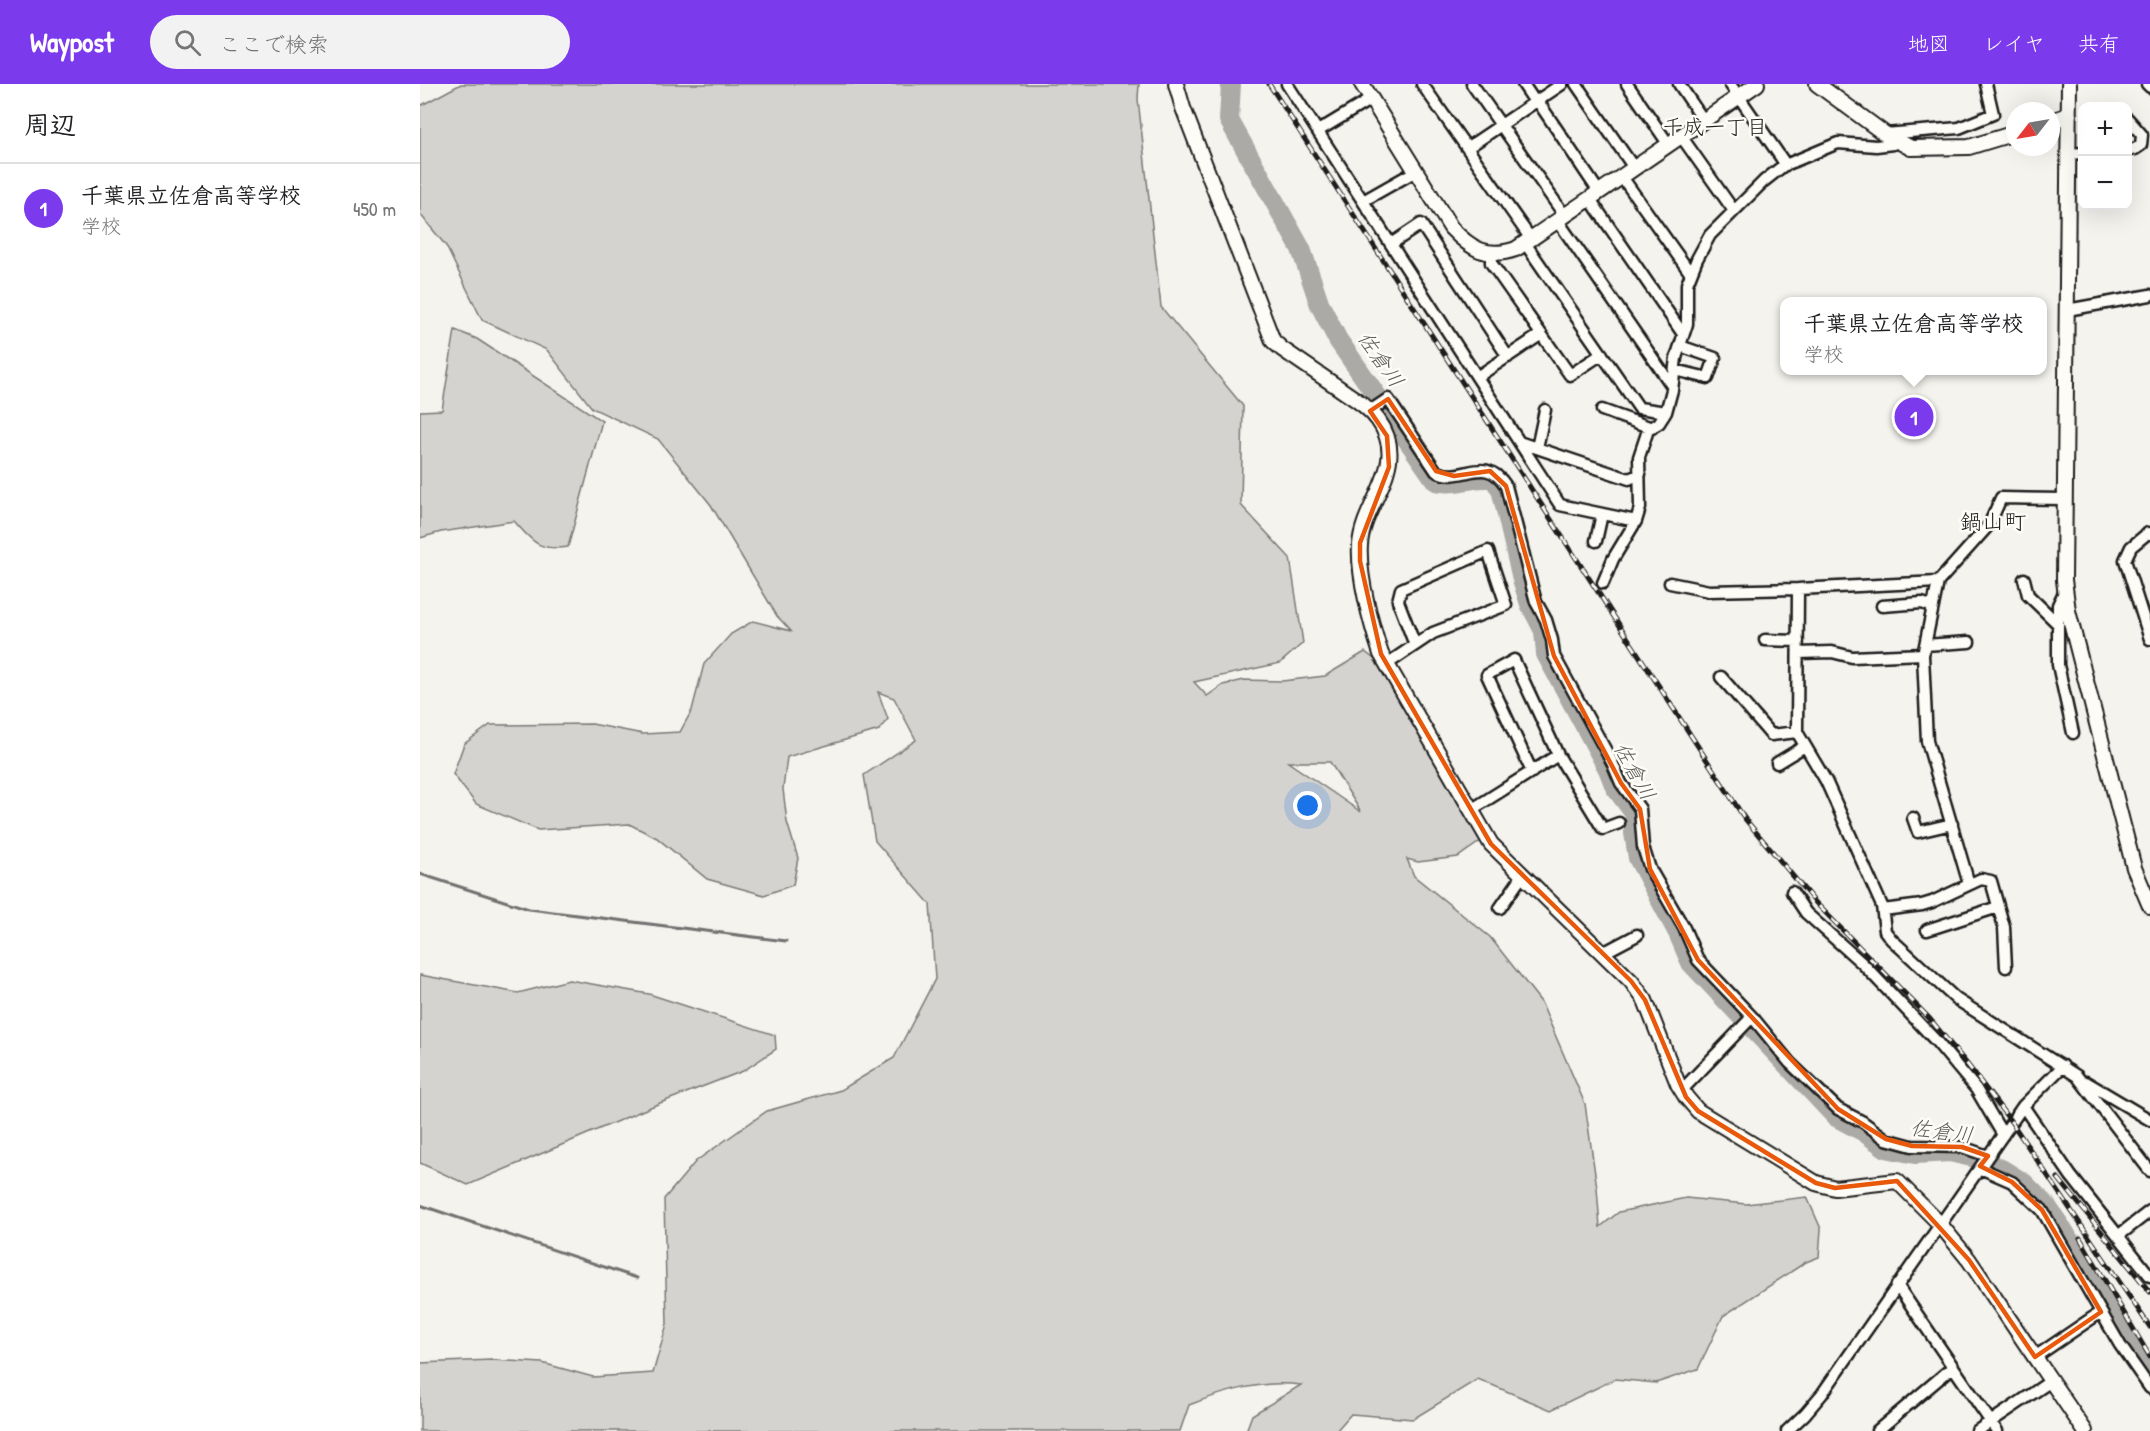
<!DOCTYPE html>
<html lang="ja">
<head>
<meta charset="utf-8">
<style>
  body { margin:0; font-family:"Patrick Hand","Klee One",sans-serif; background:#f2f2f2; color:#202124 }
  .controls { position:absolute; right:18px; top:18px; display:grid; overflow:hidden; border-radius:12px; box-shadow:0 6px 24px #0002 }
  .controls button { width:54px; height:54px; display:grid; place-items:center; padding:0; border:0; border-bottom:2px solid #e0e0e0; background:#fff; color:#202124; font:30px sans-serif }
  .compass { position:absolute; left:1586px; top:18px; width:54px; height:54px; border-radius:50%; background:#fff; box-shadow:0 6px 24px #0002; rotate:239deg }
  .you { position:absolute; left:888px; top:722px; width:21px; height:21px; margin:-15px; border:4px solid #fff; border-radius:50%; background:#1a73e8; box-shadow:0 0 0 9px #1a73e833 }
  .badge { display:grid; place-items:center; width:39px; height:39px; border-radius:50%; background:#7c3aed; color:#fff; font-size:20px; font-weight:700 }
  .pin { position:absolute; translate:-50% -50%; border:3px solid #fff; box-shadow:0 2px 6px #0006 }
  .popup { position:absolute; left:1360px; top:213px; width:267px; height:78px; box-sizing:border-box; display:grid; place-content:center; border-radius:12px; background:#fff; filter:drop-shadow(0 2px 4px #0005); font-size:20px; white-space:nowrap; color:#757577 }
  .popup b { font-size:22px; color:#202124 }
  .popup::after { content:''; position:absolute; left:50%; top:100%; margin-left:-12px; border:12px solid transparent; border-top-color:#fff }
  .list { margin:0; padding:0; list-style:none }
  h2 { display:flex; justify-content:space-between; align-items:center; height:78px; margin:0; padding:0 24px; font-size:26px }
  h2 small { font-size:20px; font-weight:400; color:#757577 }
  .list li { display:grid; grid-template-columns:39px 1fr auto; gap:18px; align-items:center; box-sizing:border-box; height:90px; padding:0 24px; border-top:2px solid #e0e0e0 }
  .list b { display:block; font-size:22px; white-space:nowrap }
  .list p { margin:0; font-size:20px; white-space:nowrap; color:#757577 }
  .list em { font-size:20px; font-style:normal; color:#757577 }
  .icon { flex:none; width:33px; height:33px; fill:none; stroke:currentColor; stroke-width:2; stroke-linecap:round; stroke-linejoin:round }
  .map { position:relative; flex:none; width:1730px; height:1347px; overflow:hidden }
  header { display:flex; align-items:center; gap:36px; box-sizing:border-box; height:84px; padding:0 30px; background:#7c3aed; color:#fff }
  header strong { font-size:28px }
  nav { display:flex; gap:33px; margin-inline-start:auto; font-size:21px }
  .search { width:420px; height:54px; background:#f2f2f2; display:flex; align-items:center; gap:15px; box-sizing:border-box; padding:0 21px; border-radius:33px; color:#757577; font-size:22px }
  main { display:flex }
  aside { flex:1; background:#fff }
  .map>svg:first-child { display:block }
  .green { fill:#d4d3cf; stroke:#787876; stroke-width:1.5; fill-rule:evenodd }
  .lines { fill:none; stroke-linecap:round; stroke-linejoin:round }
  .stream { stroke:#72716f; stroke-width:3 }
  .river { stroke:#abaaa6; stroke-width:20 }
  .minor-casing { stroke:#1c1c1c; stroke-width:15 }
  .tertiary-casing { stroke:#1c1c1c; stroke-width:18 }
  .minor { stroke:#fdfcf7; stroke-width:10 }
  .tertiary { stroke:#fdfcf7; stroke-width:14 }
  .rail-casing { stroke:#1c1c1c; stroke-width:5 }
  .rail { stroke:#fdfcf7; stroke-width:3; stroke-dasharray:9; stroke-linecap:butt }
  .marked { fill:none; stroke:#e8590c; stroke-width:4.5; stroke-linejoin:round }
  .labels { text-anchor:middle; dominant-baseline:central; stroke-width:5; stroke-linejoin:round; paint-order:stroke }
  .neighbourhood-label { font-size:21px; fill:#1c1c1c; stroke:#fdfcf7 }
  .water-label { font-size:21px; font-style:italic; fill:#5c5c5a; stroke:#fdfcf7 }
  .quarter-label { font-size:22px; fill:#1c1c1c; stroke:#fdfcf7 }
</style>
</head>
<body>
<header>
<strong>Waypost</strong>
<div class="search"><svg class="icon" aria-label="search" viewBox="0 0 24 24"><circle cx="10" cy="10" r="6"/><path d="M15 15l6 6"/></svg>ここで検索</div>
<nav><a>地図</a><a>レイヤ</a><a>共有</a></nav>
</header>
<main>
<aside>
<h2>周辺<small></small></h2>
<ul class="list">
<li><span class="badge">1</span><div><b>千葉県立佐倉高等学校</b><p>学校</p></div><em>450 m</em></li>
</ul>
</aside>
<div class="map">
<svg width="1730" height="1347" viewBox="0 0 1730 1347">
  <rect width="100%" height="100%" fill="#f4f3ee"/>
  <filter id="ink" filterUnits="userSpaceOnUse"><feTurbulence type="fractalNoise" baseFrequency=".0167" numOctaves="2"/><feDisplacementMap in="SourceGraphic" scale="12" xChannelSelector="R" yChannelSelector="G"/><feConvolveMatrix kernelMatrix="1 2 1 2 8 2 1 2 1" color-interpolation-filters="sRGB"/></filter>
  <g filter="url(#ink)">
    <path class="green" d="M41,0H719L718,15L741,223L823,322L821,421L870,474L883,559L860,579L774,598L787,612L803,601L824,596L862,597L905,592L945,568L974,590L1068,752L1038,773L998,778L987,775L994,792L1070,853L1121,918L1165,1020L1177,1104L1180,1143L1199,1128L1266,1114L1326,1120L1387,1113L1401,1145L1399,1173L1386,1178L1303,1232L1278,1285L1236,1299L1195,1295L1131,1326L1058,1295L993,1335L931,1330L916,1347H826L832,1331L881,1301C842,1296 805,1307 769,1321L760,1347H0V1279L71,1276L122,1279L173,1293L233,1289L247,1240L244,1115L276,1077L347,1027L421,1006L474,974L515,895L510,820L455,757L444,691L496,656L474,614L458,608L468,635L459,646L367,673L363,705L367,738L378,774L373,801L344,811L287,795L237,754L209,740L118,746L56,720L33,690L44,660L70,641L172,640L223,650L260,648L272,626L284,580L311,550L333,537L371,547L357,532L291,421L238,355L172,324L127,266L62,236L26,162L0,130V22ZM868,678H910L941,728Z
      M35,246L57,255L182,337L148,463C118,467 113,458 94,437L21,448L0,454V327L22,326Z
      M0,891L98,909L149,896L229,910L355,951L356,965L323,987L240,1019L48,1101L0,1079Z"/>
    <g class="lines">
      <path class="stream" d="M0,790L109,825L366,857
        M0,1121L217,1194"/>
      <path class="river" d="M811,0L809,36L881,165L900,221L918,256L1016,397C1036,402 1053,392 1073,394L1081,405L1102,495L1110,520L1124,547L1126,570L1188,685L1195,703L1215,730L1214,749L1218,774L1258,849L1271,879L1416,1033L1444,1048L1466,1064L1495,1070L1530,1068L1556,1074L1583,1086L1604,1099L1625,1120L1645,1149L1710,1263L1730,1292"/>
      <g class="minor-casing">
        <path id="minor" d="M867,0L1140,421L1216,437
          M1002,0L1111,155
          M1052,0L1145,132
          M1103,0L1115,18
          M1156,0L1214,84
          M1207,0L1249,61
          M1259,0L1284,37
          M1310,0L1366,81
          M1727,0L1730,3
          M1117,16L1179,108
          M1708,35L1722,51L1721,61L1715,65L1708,66
          M898,47L951,15
          M1465,50L1539,44L1573,30L1566,0
          M1261,52L1314,127
          M1047,64L1142,0
          M1649,70L1662,69
          M1202,93L1271,190
          M1170,115L1263,250
          M943,117L996,87
          M1138,137L1252,302
          M1105,159L1219,324L1246,328
          M971,160L1001,140L1088,273
          M1071,169V179L1150,291L1182,270
          M1647,226L1730,211
          M1255,286L1288,294L1295,274L1260,262
          M1057,293L1120,251
          M1182,326L1232,344
          M950,327L968,315L1016,387C1042,401 1064,368 1086,402L1116,518L1126,536L1132,556L1134,572L1192,678L1201,699L1220,725L1223,763L1230,785L1264,844L1278,876L1334,935L1370,979L1418,1025L1443,1038L1466,1055L1492,1062L1542,1063L1568,1072
          M1099,358L1209,395L1220,390
          M1117,364L1125,326
          M1730,450L1728,449L1711,463L1705,476L1730,555
          M1176,457L1182,430
          M1604,495L1608,511L1638,540
          M1183,499L1193,475L1216,437L1220,424L1219,373L1228,346L1239,339L1246,328L1252,306L1256,274L1267,240V200L1277,175L1290,151L1344,97L1363,82L1418,59L1456,62L1473,60V56
          M1250,499L1289,507L1378,505L1518,498
          M1378,505L1377,648L1406,697L1462,822L1465,847L1471,855L1536,915L1657,992L1730,1087
          M1645,506L1638,521V581L1653,649
          M1462,522L1502,519L1513,523
          M1345,556L1378,557
          M1505,561L1549,558
          M1378,569L1412,568L1432,573L1503,570
          M967,580L1013,549L1086,521L1068,467L981,505L978,517L995,561
          M1301,593L1351,651L1377,648
          M1357,679L1385,662
          M1112,688L1067,591L1094,576L1138,671
          M1051,726L1138,671L1183,745L1199,739
          M1493,734L1498,748L1532,740
          M1549,800L1507,657L1503,571L1518,498L1569,441L1581,414L1644,415
          M1372,808L1386,829L1443,880L1516,957L1556,1005L1583,1051
          M1080,824L1103,791
          M1463,826L1502,821L1512,818L1561,795L1571,797L1584,843L1586,883
          M1507,846L1578,823
          M1183,869L1217,851
          M1666,998L1730,1036
          M1262,1006L1332,933
          M1603,1022L1651,1092L1730,1192
          M1560,1084L1592,1098L1622,1126L1700,1261L1730,1304
          M1698,1152L1730,1127
          M1477,1201L1577,1347
          M1615,1273L1681,1228
          M1367,1347L1385,1330L1402,1310L1603,1022L1643,982
          M1457,1347L1533,1283
          M1557,1347L1631,1297"/>
      </g>
      <g class="tertiary-casing">
        <path id="tertiary" d="M756,0L763,24L853,257L862,265C881,278 900,291 919,304C933,314 948,322 958,336C991,381 943,417 940,461C938,492 951,540 961,570L1071,760L1211,897L1225,916L1258,1000L1266,1013L1278,1027L1396,1099L1415,1104L1477,1097L1519,1139L1549,1176L1665,1347
          M942,0L1031,144C1051,165 1067,175 1096,165L1337,0
          M1397,0L1465,50L1491,64L1549,63L1595,49
          M1649,0L1644,496L1648,527L1714,784L1730,822
          M1631,37L1649,31"/>
      </g>
      <use href="#minor" class="minor"/>
      <use href="#tertiary" class="tertiary"/>
      <g class="rail-casing">
        <path id="rail" d="M849,0L1325,735L1394,817L1510,935L1547,980L1592,1039L1730,1243
          M1638,1094L1730,1208
          M1660,1154L1730,1273"/>
      </g>
      <use href="#rail" class="rail"/>
    </g>
  </g>
  <path class="marked" d="M968,315L1016,387L1034,392L1070,387L1086,402L1134,572L1201,699L1220,725L1230,785L1278,876L1418,1025L1466,1055L1492,1062L1542,1063L1568,1072L1560,1082L1592,1098L1622,1126L1681,1228L1615,1273L1549,1176L1477,1097L1415,1104L1396,1099L1278,1027L1266,1013L1225,916L1211,897L1071,760L961,570L940,477V459L969,383L967,352L950,327Z"/>
  <g class="labels">
    <g class="neighbourhood-label">
      <text x="1295" y="42">千成一丁目</text>
    </g>
    <g class="water-label">
      <text transform="translate(961 275) rotate(55)">佐倉川</text>
      <text transform="translate(1215 687) rotate(61)">佐倉川</text>
      <text transform="translate(1522 1047) rotate(7)">佐倉川</text>
    </g>
    <g class="quarter-label">
      <text x="1573" y="437">鍋山町</text>
    </g>
  </g>
</svg>
<div class="controls">
<button>+</button>
<button>−</button>
</div>
<svg class="compass" viewBox="-18 -18 36 36"><path d="M0-13l5 13h-10z" fill="#e53935"/><path d="M0 13l5-13h-10z" fill="#757577"/></svg>
<div class="you"></div>
<div class="pin badge" style="left:1494px;top:333px">1</div>
<div class="popup"><b>千葉県立佐倉高等学校</b>学校</div>
</div>
</main>
</body>
</html>
